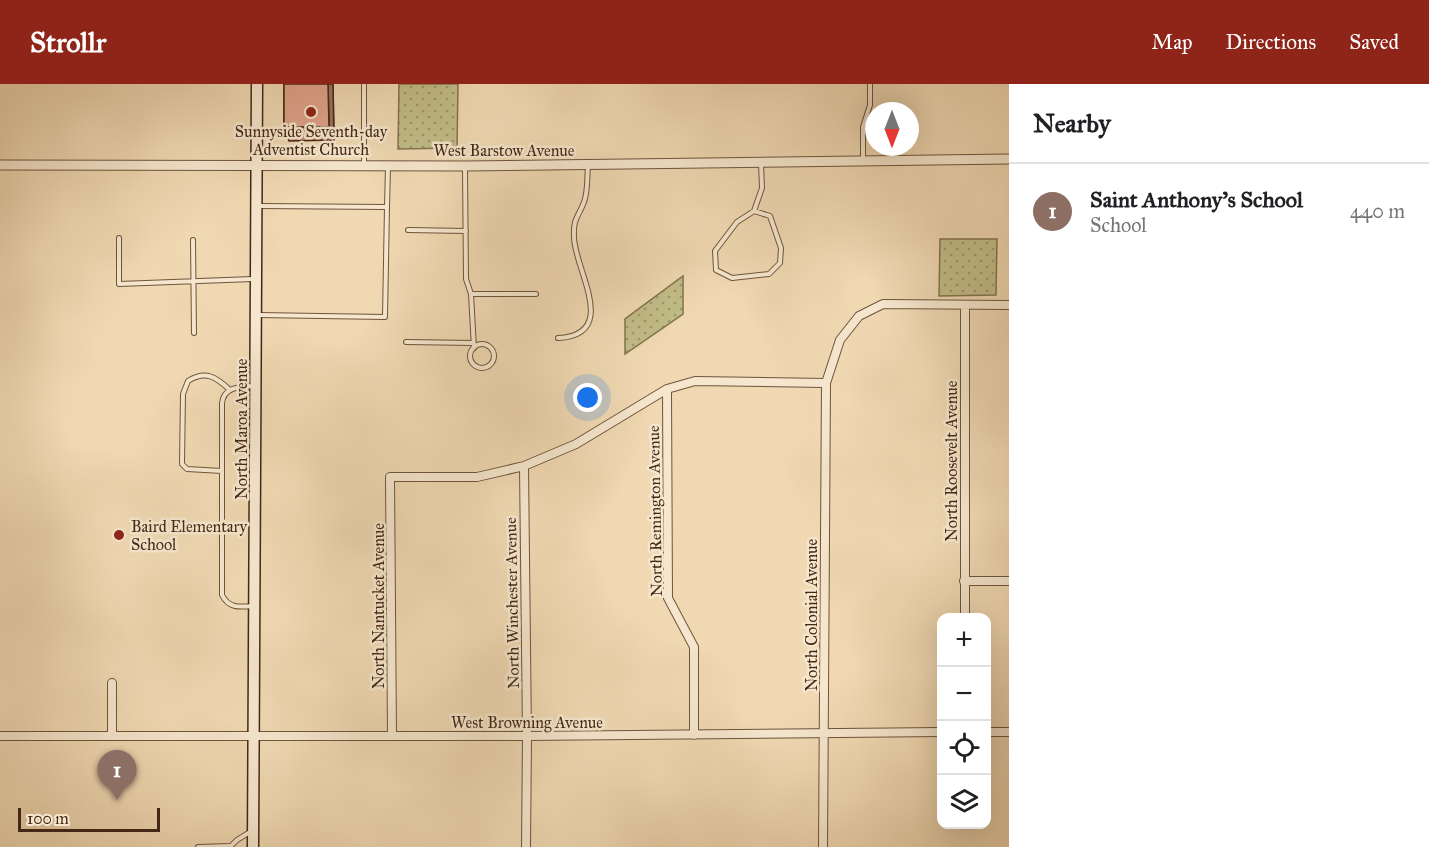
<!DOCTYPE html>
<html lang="en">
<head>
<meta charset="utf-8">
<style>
  body { margin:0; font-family:"IM FELL Great Primer",serif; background:#f2f2f2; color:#202124 }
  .controls { position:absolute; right:18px; bottom:18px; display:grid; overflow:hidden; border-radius:12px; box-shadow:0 6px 24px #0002 }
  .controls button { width:54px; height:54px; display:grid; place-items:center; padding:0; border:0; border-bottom:2px solid #e0e0e0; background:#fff; color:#202124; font:30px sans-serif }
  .compass { position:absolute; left:865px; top:18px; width:54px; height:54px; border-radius:50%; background:#fff; box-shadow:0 6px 24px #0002; rotate:180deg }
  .scale { position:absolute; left:18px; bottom:15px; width:142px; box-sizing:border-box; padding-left:6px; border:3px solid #442815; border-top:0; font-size:16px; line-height:21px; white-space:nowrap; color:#442815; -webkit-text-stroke:4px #f5e6cd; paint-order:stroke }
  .you { position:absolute; left:588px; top:314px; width:21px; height:21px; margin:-15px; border:4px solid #fff; border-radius:50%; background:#1a73e8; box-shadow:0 0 0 9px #1a73e833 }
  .badge { display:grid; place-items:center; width:39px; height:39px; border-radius:50%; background:#8f2418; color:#fff; font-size:20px; font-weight:700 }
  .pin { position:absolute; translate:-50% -50px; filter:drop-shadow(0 2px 3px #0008) }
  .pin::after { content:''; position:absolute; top:32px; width:21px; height:18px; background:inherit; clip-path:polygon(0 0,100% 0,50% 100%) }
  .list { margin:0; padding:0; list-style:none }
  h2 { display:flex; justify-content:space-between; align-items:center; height:78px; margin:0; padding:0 24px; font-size:26px }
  h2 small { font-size:20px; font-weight:400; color:#757577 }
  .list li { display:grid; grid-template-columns:39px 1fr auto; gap:18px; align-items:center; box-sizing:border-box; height:96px; padding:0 24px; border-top:2px solid #e0e0e0 }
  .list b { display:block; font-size:22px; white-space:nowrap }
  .list p { margin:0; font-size:20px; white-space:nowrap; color:#757577 }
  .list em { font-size:20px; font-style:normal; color:#757577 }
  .icon { flex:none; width:33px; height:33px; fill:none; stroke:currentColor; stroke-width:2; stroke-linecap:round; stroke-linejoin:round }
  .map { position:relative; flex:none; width:1009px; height:763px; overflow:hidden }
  header { display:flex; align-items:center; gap:36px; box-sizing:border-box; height:84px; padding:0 30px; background:#8f2418; color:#fff }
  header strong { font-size:28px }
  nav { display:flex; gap:33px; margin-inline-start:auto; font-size:21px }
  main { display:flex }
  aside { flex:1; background:#fff }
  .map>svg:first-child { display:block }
  .grass { fill:url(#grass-dots); stroke:#82724e; stroke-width:1.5 }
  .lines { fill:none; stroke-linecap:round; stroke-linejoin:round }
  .service-casing { stroke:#6f543c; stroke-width:6 }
  .minor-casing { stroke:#6f543c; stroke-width:10 }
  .tertiary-casing { stroke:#6f543c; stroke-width:11 }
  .secondary-casing { stroke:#442815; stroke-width:13 }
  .service { stroke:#f5e6cd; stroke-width:4 }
  .minor { stroke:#f5e6cd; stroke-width:8 }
  .tertiary { stroke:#f5e6cd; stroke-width:9 }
  .secondary { stroke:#f5e6cd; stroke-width:10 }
  .wall { fill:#be8a76; stroke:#442815; stroke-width:1.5 }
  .shaded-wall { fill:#9b7160; stroke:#442815; stroke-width:1.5 }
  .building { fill:#dda189; stroke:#442815; stroke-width:1.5 }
  .poi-dot { fill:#8f2418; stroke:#f5e6cd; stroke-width:2 }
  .labels { text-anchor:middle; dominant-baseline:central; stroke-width:5; stroke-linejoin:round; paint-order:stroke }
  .poi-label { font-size:16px; fill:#442815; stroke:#f5e6cd }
  .street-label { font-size:16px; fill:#442815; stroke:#f5e6cd }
</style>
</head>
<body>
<header>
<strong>Strollr</strong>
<nav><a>Map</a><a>Directions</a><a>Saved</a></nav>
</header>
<main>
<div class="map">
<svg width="1009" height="763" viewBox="0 0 1009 763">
  <defs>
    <pattern id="grass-dots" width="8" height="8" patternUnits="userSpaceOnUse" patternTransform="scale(1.5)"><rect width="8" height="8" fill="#c1bc87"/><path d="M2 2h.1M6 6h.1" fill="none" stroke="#9e996d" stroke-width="1.8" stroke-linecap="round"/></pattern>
  </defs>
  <rect width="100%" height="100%" fill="#efd8b2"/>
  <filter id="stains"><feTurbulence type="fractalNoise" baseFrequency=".00333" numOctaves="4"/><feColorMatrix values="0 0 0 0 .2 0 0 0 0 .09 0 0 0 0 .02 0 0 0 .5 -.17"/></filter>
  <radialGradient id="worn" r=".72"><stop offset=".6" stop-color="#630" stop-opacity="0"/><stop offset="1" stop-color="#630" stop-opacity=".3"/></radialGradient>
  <path class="grass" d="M399,0H458L457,64L398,65Z
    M940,155H997L996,211L939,212Z
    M683,192V230L625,270V235Z"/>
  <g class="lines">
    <g class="service-casing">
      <path id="service" d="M863,75V43L870,21V0
        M364,81V0
        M465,83L466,195L471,210L474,264
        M387,123L388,83
        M754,127L770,132L781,164L780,179L769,190L732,194L716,186L715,167L737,138Z
        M754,127L762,104L761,79
        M408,146L466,147
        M119,154V200L253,195
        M193,156L194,249
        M471,210H536
        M257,231L385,233L387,123L258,122
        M558,254C621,251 574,185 574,153C573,134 578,134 584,118C588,108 587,93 588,82
        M406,258L473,259
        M470 272a12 12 0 1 1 24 0a12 12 0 1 1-24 0Z
        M222,387L187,385L182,380L183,310L188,297C206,286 216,293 230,306
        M254,522C240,523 229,525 222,511V319C224,302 241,303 255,302
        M198,763L230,762
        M230,763L237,756L250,748"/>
    </g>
    <g class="minor-casing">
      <path id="minor" d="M667,305L668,514L694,563V651
        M524,382L527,652L526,763
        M964,497H1009
        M965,534V222
        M112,599V652
        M986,648H1009
        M392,651L390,393H477L524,382L576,360L667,305L695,297L826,299
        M0,652H527L942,648
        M823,763L826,299L840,256L859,232L883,220L1009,221"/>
    </g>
    <g class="tertiary-casing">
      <path id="tertiary" d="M0,81L465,82L1009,75"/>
    </g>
    <g class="secondary-casing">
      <path id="secondary" d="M253,763L257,0"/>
    </g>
    <use href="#service" class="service"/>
    <use href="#minor" class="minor"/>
    <use href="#tertiary" class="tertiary"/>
    <use href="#secondary" class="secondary"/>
  </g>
  <path class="wall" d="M284,0H333L334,56L289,57L284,43Z"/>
  <path class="shaded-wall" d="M328,0H333L334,56L329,43Z"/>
  <path class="building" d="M284,0H328L329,43H284Z"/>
  <g class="poi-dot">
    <circle cx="311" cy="28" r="6"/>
    <circle cx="119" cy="451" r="6"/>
  </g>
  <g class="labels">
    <g class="poi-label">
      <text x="311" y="47">Sunnyside Seventh-day<tspan x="311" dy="18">Adventist Church</tspan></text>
      <text x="131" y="442" text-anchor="start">Baird Elementary<tspan x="131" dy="18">School</tspan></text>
    </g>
    <g class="street-label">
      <text x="504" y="66">West Barstow Avenue</text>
      <text transform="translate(241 345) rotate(-90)">North Maroa Avenue</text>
      <text transform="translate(951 377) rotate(-90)">North Roosevelt Avenue</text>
      <text transform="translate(655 427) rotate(-91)">North Remington Avenue</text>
      <text transform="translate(512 519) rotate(-91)">North Winchester Avenue</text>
      <text transform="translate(378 522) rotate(-90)">North Nantucket Avenue</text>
      <text transform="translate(811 531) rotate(-90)">North Colonial Avenue</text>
      <text x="527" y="638">West Browning Avenue</text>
    </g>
  </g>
  <rect width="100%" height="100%" filter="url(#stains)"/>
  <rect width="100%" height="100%" fill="url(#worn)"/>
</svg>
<div class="controls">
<button>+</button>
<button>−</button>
<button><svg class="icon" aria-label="locate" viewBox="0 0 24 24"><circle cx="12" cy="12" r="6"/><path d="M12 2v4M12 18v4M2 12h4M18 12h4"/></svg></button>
<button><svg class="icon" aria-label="layers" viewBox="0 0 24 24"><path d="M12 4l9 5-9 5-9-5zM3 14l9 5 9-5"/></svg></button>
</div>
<svg class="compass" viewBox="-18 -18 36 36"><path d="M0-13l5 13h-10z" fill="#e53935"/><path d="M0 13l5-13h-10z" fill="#757577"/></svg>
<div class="scale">100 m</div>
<div class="you"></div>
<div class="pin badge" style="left:117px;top:716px;background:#8d6e63">1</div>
</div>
<aside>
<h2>Nearby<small></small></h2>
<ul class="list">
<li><span class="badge" style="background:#8d6e63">1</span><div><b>Saint Anthony's School</b><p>School</p></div><em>440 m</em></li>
</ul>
</aside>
</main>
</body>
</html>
